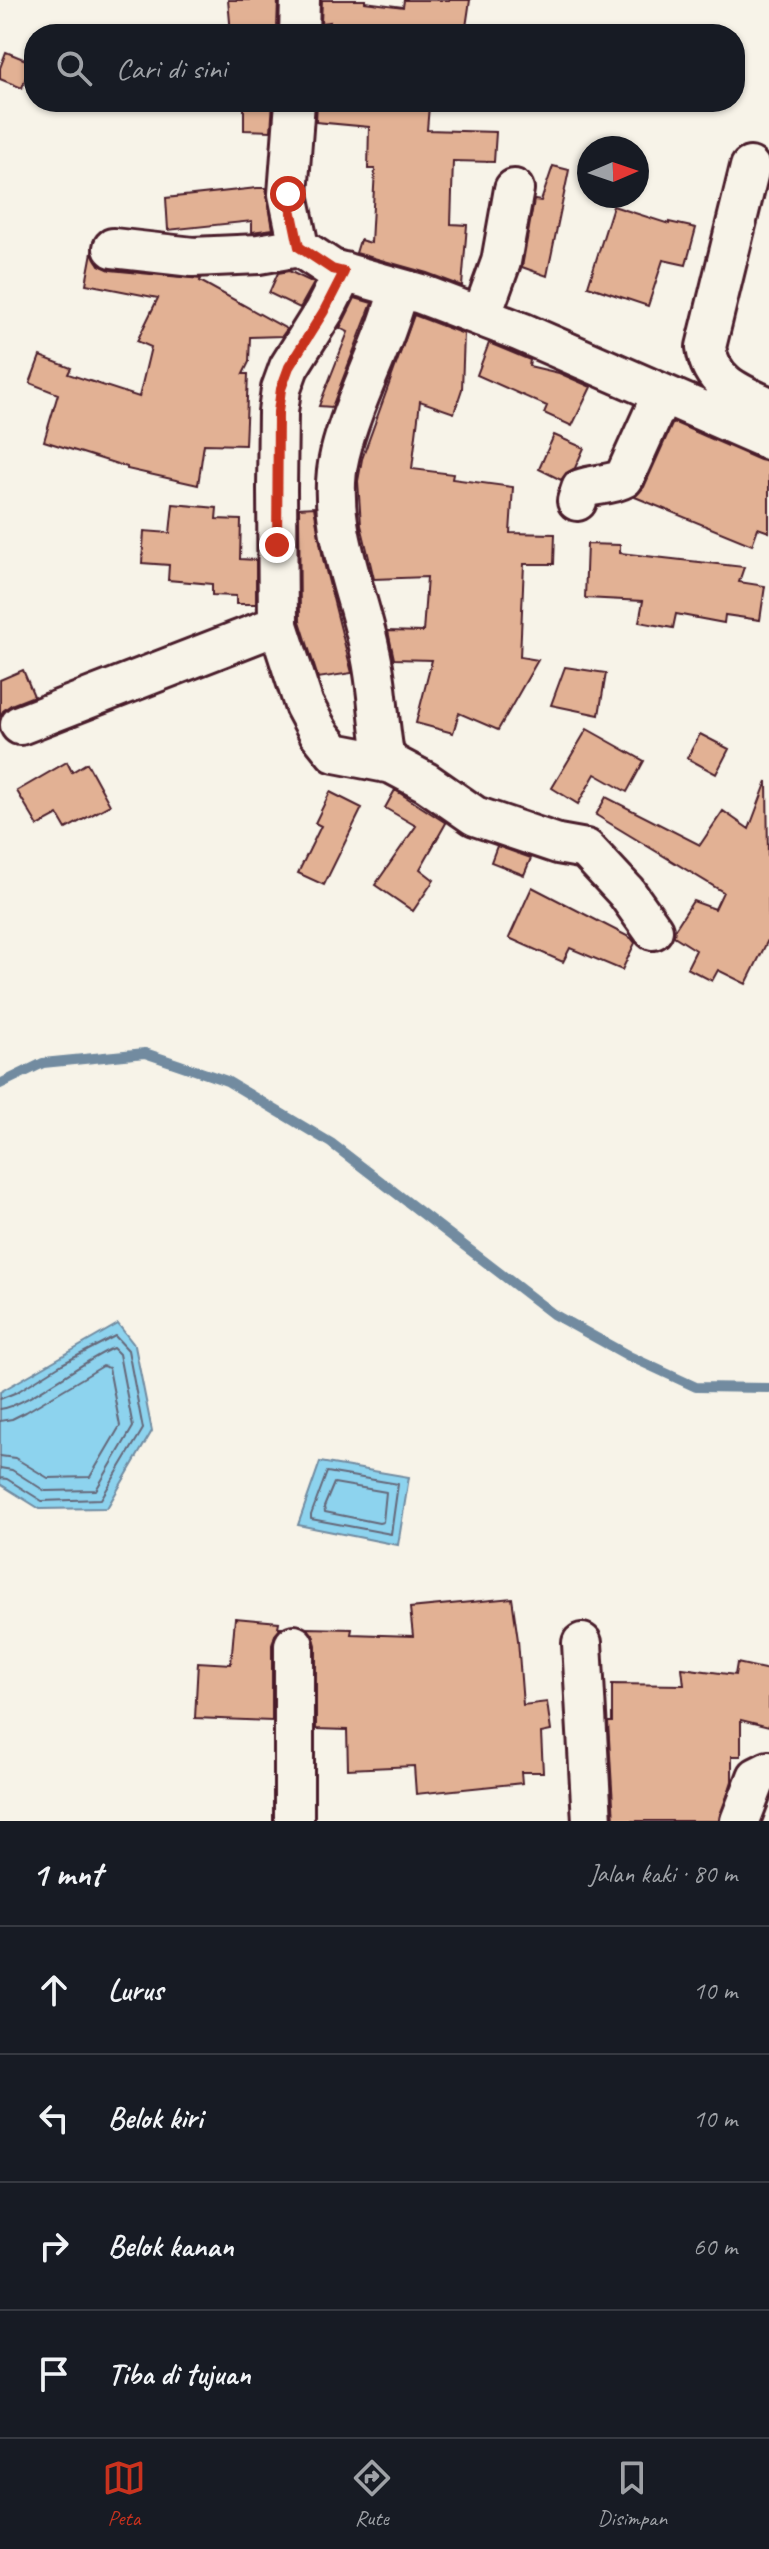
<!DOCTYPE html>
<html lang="id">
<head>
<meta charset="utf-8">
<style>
  body { margin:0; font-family:Caveat,sans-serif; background:#242831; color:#f1f3f6 }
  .compass { position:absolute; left:577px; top:136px; width:72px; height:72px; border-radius:50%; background:#171b24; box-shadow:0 2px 6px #0004; rotate:88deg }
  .stop { position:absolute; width:24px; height:24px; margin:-18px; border:6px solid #c8321e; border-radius:50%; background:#fff }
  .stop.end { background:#c8321e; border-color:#fff; box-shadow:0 2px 8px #0008 }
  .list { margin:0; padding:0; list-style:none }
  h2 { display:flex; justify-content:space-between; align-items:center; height:104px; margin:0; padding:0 32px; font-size:34px }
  h2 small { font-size:26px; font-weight:400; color:#9ea1a6 }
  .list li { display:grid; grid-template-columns:52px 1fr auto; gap:24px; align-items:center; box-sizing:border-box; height:128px; padding:0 32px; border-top:2px solid #363941 }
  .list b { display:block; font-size:30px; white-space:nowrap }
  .list em { font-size:26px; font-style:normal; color:#9ea1a6 }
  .icon { flex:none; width:44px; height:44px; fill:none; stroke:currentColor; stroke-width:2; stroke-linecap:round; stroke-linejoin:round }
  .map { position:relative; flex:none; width:769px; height:1821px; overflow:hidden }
  .search { position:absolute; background:#171b24; box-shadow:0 2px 6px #0004; left:24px; right:24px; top:24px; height:88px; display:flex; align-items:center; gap:20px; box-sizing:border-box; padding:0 28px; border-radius:32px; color:#9ea1a6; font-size:30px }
  .sheet { height:616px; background:#171b24 }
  nav { display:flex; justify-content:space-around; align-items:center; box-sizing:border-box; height:112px; border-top:2px solid #363941; background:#171b24; font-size:22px; color:#9ea1a6 }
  nav a { display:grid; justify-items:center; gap:4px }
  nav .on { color:#c8321e }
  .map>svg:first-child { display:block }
  .water { fill:#8dd3ee; stroke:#728ba0; stroke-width:2 }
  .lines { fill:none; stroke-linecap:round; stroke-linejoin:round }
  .shore { stroke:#656779; stroke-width:2 }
  .stream { stroke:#728ba0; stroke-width:10 }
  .building { fill:#e2b194; stroke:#4a1f2b; stroke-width:2 }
  .street-casing { stroke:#4a1f2b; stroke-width:44 }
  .street { stroke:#f7f3e8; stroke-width:38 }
  .route { stroke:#c8321e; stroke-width:10 }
</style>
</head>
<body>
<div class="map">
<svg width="769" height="1821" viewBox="0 0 769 1821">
  <rect width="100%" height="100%" fill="#f7f3e8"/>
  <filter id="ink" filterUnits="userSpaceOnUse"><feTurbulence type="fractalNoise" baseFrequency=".0125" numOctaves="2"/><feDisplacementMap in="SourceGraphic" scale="16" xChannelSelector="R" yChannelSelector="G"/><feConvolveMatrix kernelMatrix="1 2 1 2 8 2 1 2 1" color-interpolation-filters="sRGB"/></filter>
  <g filter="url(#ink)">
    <path class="water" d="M118,1324L135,1346L152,1431L107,1508L40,1509L0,1484V1392Z
      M320,1462L409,1477L398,1545L298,1525Z"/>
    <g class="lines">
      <path class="shore" d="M0,1399L17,1392L62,1364L115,1336L128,1350L143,1429L101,1499L42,1501L7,1479L0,1478
        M0,1409C24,1407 84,1360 113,1348L119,1354L133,1427L96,1490L45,1491L12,1470L0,1468
        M0,1421L12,1419L26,1412L103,1366L109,1368L120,1426L90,1477L48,1478L15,1458L0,1456
        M327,1472L398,1484L391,1534L311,1519V1515Z
        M334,1483L386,1492L383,1522L379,1523L325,1512L324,1507Z"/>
      <path class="stream" d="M0,1084L43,1063L145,1053L227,1081L331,1143L553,1314L629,1356L696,1387L769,1388"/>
    </g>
    <path class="building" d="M228,0H278L277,28L231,33Z
      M322,0H365V2L403,7L404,0H470L465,34H328L330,22L321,23Z
      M6,52L31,62L22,88L0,79V68Z
      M244,102H273L271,131L244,130Z
      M317,102H423V106H429L427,130L496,132L494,162L453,161L451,224L467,225L462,286L427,273L356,253L360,240L371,243L375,169H368L369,127L316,122Z
      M553,166L569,170L547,276L522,267L534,200L541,201Z
      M257,188H266L273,229L252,232V221L168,230L166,198Z
      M613,206L669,224V222L696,228L686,265L663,260L648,306L588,286Z
      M92,252L99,265L110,270L201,279L200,281L287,329L282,336L250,337L249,362L243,374H248L245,445L204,444L198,485L127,469V467L44,441L58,394L30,383L40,356L71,368L68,374L139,397L151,347L137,341L158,298L86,284Z
      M289,271L314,283L300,308L269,293L278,273Z
      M355,298L372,303L332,407L319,406L348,332L340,328Z
      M414,315L464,334L462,389L454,413L420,401L412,469L453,474L452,479L513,487L510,533L555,534L554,564H524L520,657L538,660L498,730L459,713L453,733L416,723L432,660L394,659L388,631L423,632L427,577L374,579L361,525L358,481L362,459Z
      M489,343L530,360L529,366L559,373L591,387L572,426L544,413L547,406L477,375Z
      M673,422L760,460L769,462V532L758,528L752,545L635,497L644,487Z
      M554,435L584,448L575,468L566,473L561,480L539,469Z
      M173,504L217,508L216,519L241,520L240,559L256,560V604H236V596L212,595V584L168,580L169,565L142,563L144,531L170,533Z
      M314,507L323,559L352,673L318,678L300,621L299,508Z
      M587,544L620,545V553L744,567L739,582L765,586L760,620L725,615L724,623L676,614L673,628L639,622L643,601L585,598Z
      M565,667L606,673L599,715L551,705Z
      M23,670L34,696L11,705L3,711L0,717V680Z
      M587,729L644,761L627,792L595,774L578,804L552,788Z
      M700,734L729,749L716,774L687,758Z
      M67,762L72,772L87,763L110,805L66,829L58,815L38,826L17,791Z
      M767,781L769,938L746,984L718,970L712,981L687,968L696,950L674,936L675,929L693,901L715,909L723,892L596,815L606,797L700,845L723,811L749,829Z
      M395,790L446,823L420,869L434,880L413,911L375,885L416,826L385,808Z
      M330,792L362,808L324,885L298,873L321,826L315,823Z
      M497,846L531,858L524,875L491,862Z
      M532,887L631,938L635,943L622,970L570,948L563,962L509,938Z
      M512,1598L518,1640L523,1705L547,1702L551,1731L541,1733L543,1772H521L522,1783L416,1794L414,1766L348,1769L347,1730L316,1729V1645L313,1635L307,1628L352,1629L351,1634L413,1636L410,1608Z
      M235,1618L279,1622L278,1627H282L275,1635L272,1645V1721L195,1718L198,1662L231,1664Z
      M737,1663L769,1670V1727L741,1720V1756H732V1781L719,1821H614L608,1722H612V1684L684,1685L682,1668L735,1675Z"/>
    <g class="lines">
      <g class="street-casing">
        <path id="street" d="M299,34L300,0
          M295,102L288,194L299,247L332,269L421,294L521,332L769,440
          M750,167L706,347C711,384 739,393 769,407
          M113,248L193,257L259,254L299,247
          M344,272L324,311L289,367L281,389L278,412L277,489L278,625L304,705L319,733L335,753L392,764
          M399,288C385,346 354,397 340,454C324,521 357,587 370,651C378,685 378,720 384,754L392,764L426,782L475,816L558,844L586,849L626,892L653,930
          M481,317L501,262L514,189
          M577,501L581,489C596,483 610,486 624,478L662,394
          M20,725L278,625
          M582,1643L592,1821
          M294,1645V1821
          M740,1821L757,1777L769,1771"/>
      </g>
      <use href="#street" class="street"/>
    </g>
  </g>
  <g class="lines" filter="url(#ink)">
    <path class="route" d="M277,545L278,412L281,389L289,367L324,311L344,272L332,269L299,247L288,194"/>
  </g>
</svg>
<svg class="compass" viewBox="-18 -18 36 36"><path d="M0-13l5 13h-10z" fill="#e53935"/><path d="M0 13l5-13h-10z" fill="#9ea1a6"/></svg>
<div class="stop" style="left:288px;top:194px"></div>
<div class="stop end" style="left:277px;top:545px"></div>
<div class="search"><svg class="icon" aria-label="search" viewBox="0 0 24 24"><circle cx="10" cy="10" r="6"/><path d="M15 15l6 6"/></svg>Cari di sini</div>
</div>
<section class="sheet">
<h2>1 mnt<small>Jalan kaki · 80 m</small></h2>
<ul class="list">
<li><svg class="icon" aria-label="ahead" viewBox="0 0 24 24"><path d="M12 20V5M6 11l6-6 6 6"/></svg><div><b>Lurus</b></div><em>10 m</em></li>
<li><svg class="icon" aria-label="left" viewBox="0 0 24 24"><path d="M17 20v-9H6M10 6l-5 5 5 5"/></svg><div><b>Belok kiri</b></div><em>10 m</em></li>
<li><svg class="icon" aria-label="right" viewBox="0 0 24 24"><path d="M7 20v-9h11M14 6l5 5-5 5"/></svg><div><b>Belok kanan</b></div><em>60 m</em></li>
<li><svg class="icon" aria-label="arrive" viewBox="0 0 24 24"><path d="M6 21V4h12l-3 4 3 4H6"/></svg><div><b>Tiba di tujuan</b></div></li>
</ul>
</section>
<nav>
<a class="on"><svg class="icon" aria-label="map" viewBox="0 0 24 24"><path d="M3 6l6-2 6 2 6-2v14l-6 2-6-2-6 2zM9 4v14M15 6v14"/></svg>Peta</a>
<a><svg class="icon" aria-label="directions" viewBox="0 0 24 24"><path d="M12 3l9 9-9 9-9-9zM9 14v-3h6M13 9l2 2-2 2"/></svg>Rute</a>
<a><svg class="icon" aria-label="saved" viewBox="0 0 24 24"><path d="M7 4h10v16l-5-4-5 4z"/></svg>Disimpan</a>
</nav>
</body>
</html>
